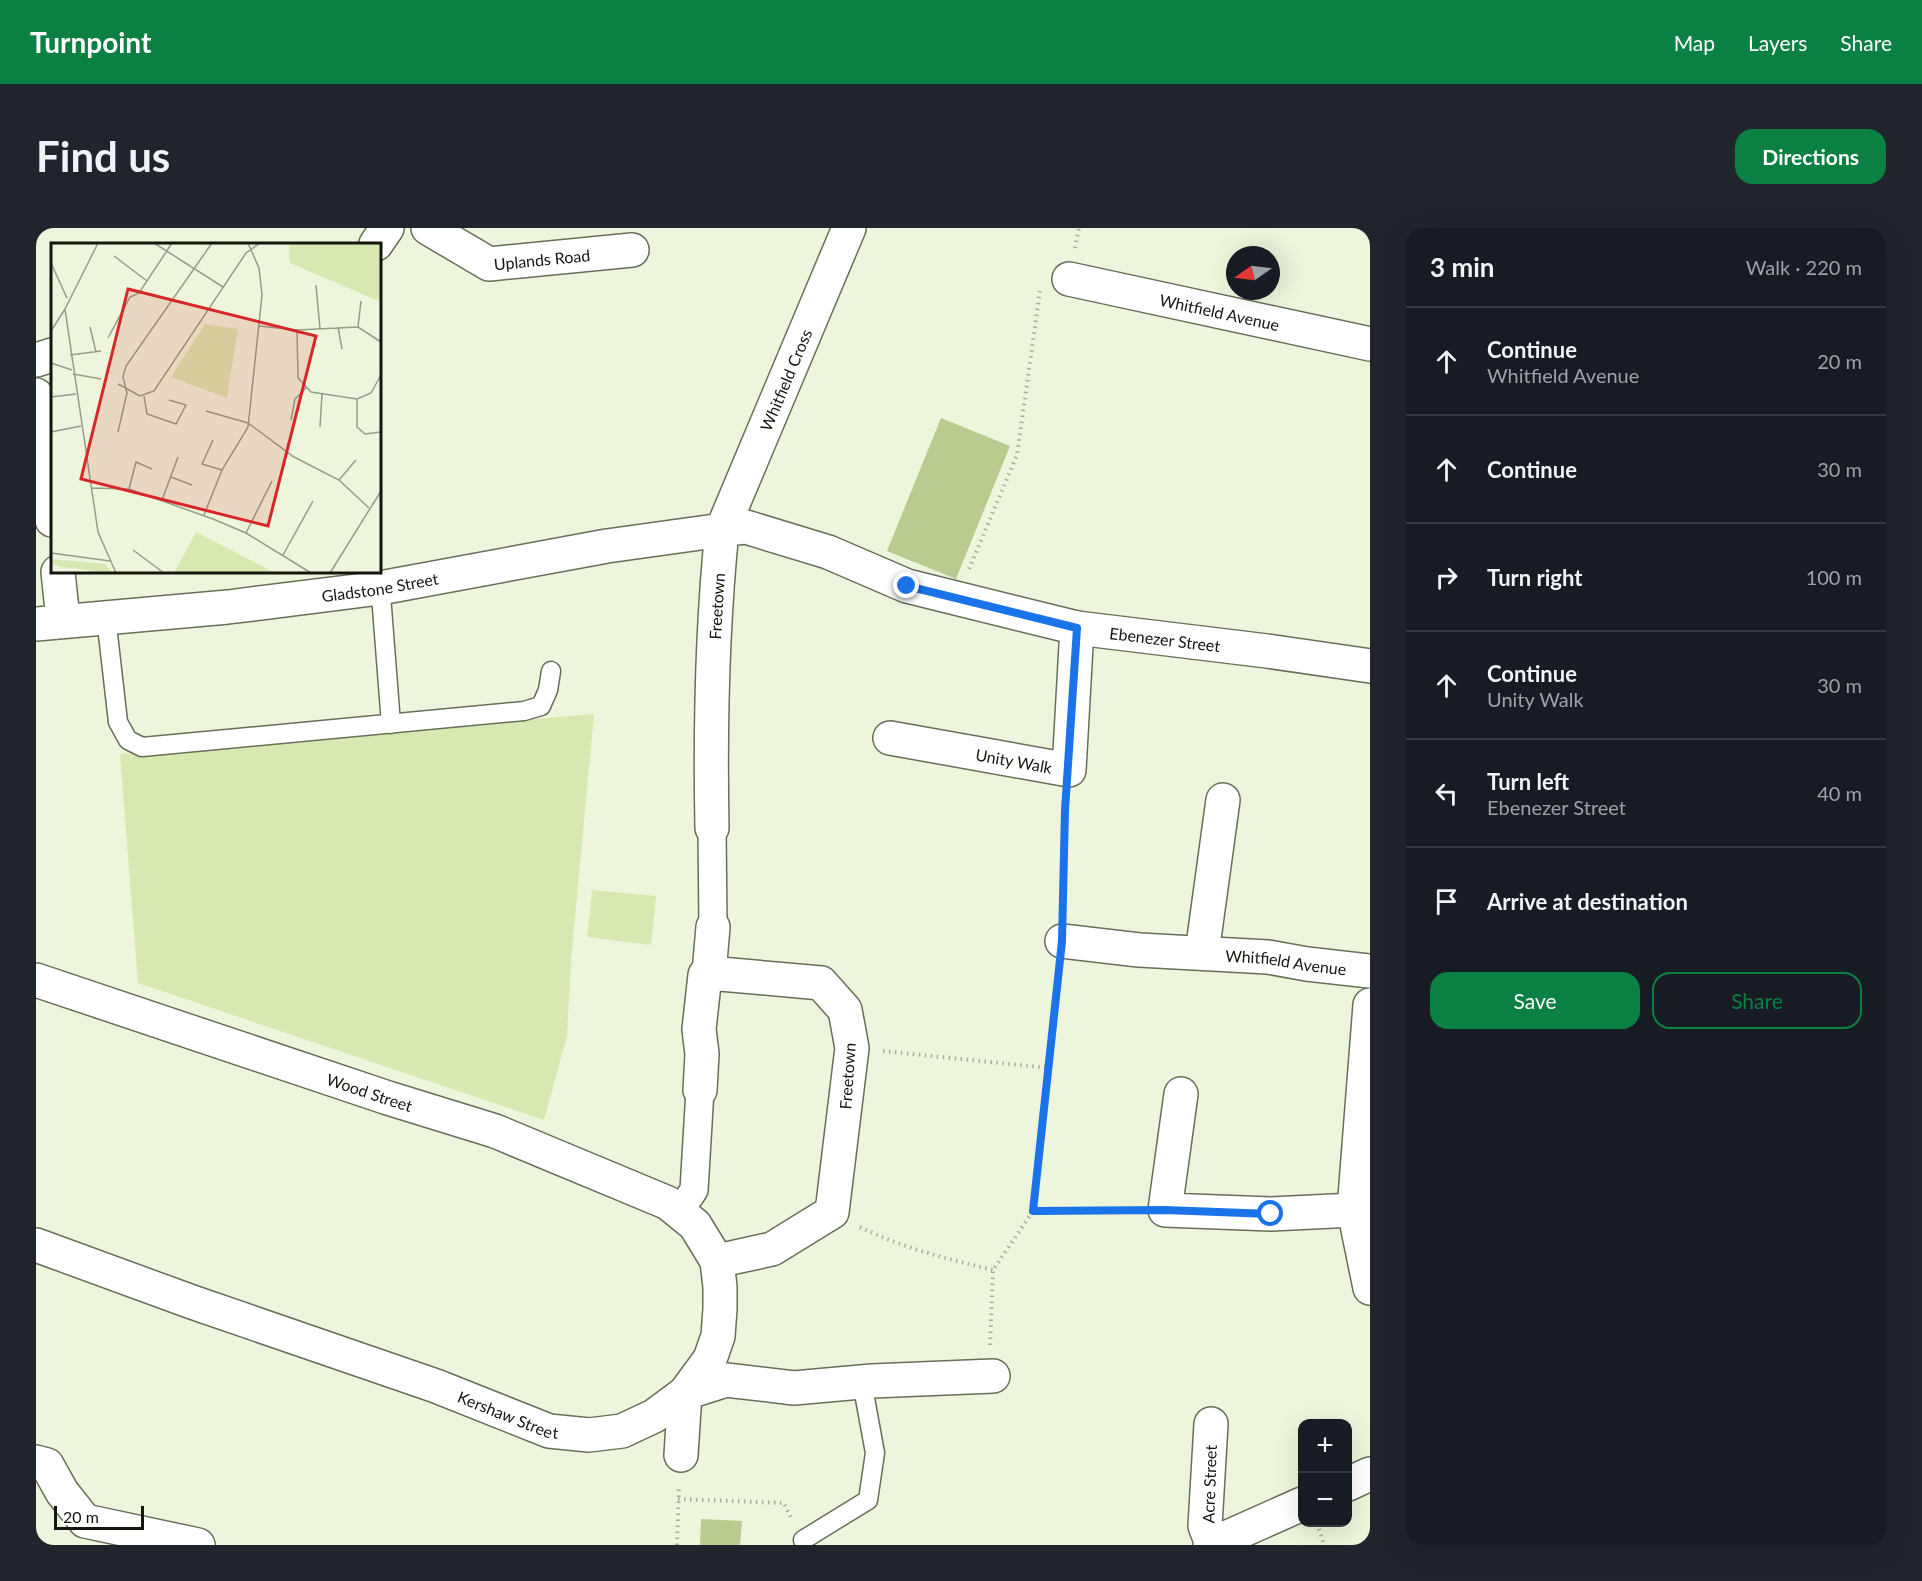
<!DOCTYPE html>
<html lang="en">
<head>
<meta charset="utf-8">
<style>
  body { margin:0; font-family:Lato,sans-serif; background:#20242c; color:#f1f3f6 }
  .controls { position:absolute; right:18px; bottom:18px; display:grid; overflow:hidden; border-radius:12px; box-shadow:0 6px 24px #0002 }
  .controls button { width:54px; height:54px; display:grid; place-items:center; padding:0; border:0; border-bottom:2px solid #363941; background:#171b24; color:#f1f3f6; font:30px sans-serif }
  .compass { position:absolute; left:1190px; top:18px; width:54px; height:54px; border-radius:50%; background:#171b24; box-shadow:0 6px 24px #0002; rotate:256deg }
  .scale { position:absolute; left:18px; bottom:15px; width:90px; box-sizing:border-box; padding-left:6px; border:3px solid #14160e; border-top:0; font-size:16px; line-height:21px; white-space:nowrap; color:#14160e; -webkit-text-stroke:4px #fff; paint-order:stroke }
  .stop { position:absolute; width:18px; height:18px; margin:-14px; border:4px solid #1a73e8; border-radius:50%; background:#fff }
  .stop.end { background:#1a73e8; border-color:#fff; box-shadow:0 2px 6px #0008 }
  .list { margin:0; padding:0; list-style:none }
  h2 { display:flex; justify-content:space-between; align-items:center; height:78px; margin:0; padding:0 24px; font-size:26px }
  h2 small { font-size:20px; font-weight:400; color:#9ea1a6 }
  .list li { display:grid; grid-template-columns:39px 1fr auto; gap:18px; align-items:center; box-sizing:border-box; height:108px; padding:0 24px; border-top:2px solid #363941 }
  .list b { display:block; font-size:22px; white-space:nowrap }
  .list p { margin:0; font-size:20px; white-space:nowrap; color:#9ea1a6 }
  .list em { font-size:20px; font-style:normal; color:#9ea1a6 }
  .actions { display:flex; gap:12px; padding:18px 24px }
  .actions a { flex:1; padding:14px 0; border:2px solid #0b8043; border-radius:18px; text-align:center; font-size:21px; color:#0b8043 }
  .actions .main { background:#0b8043; color:#fff }
  .icon { flex:none; width:33px; height:33px; fill:none; stroke:currentColor; stroke-width:2; stroke-linecap:round; stroke-linejoin:round }
  .map { position:relative; flex:none; width:1334px; height:1317px; overflow:hidden; border-radius:18px }
  header { display:flex; align-items:center; gap:36px; box-sizing:border-box; height:84px; padding:0 30px; background:#0b8043; color:#fff }
  header strong { font-size:28px }
  nav { display:flex; gap:33px; margin-inline-start:auto; font-size:21px }
  .intro { display:flex; align-items:center; justify-content:space-between; box-sizing:border-box; height:144px; padding:0 36px }
  h1 { margin:0; font-size:42px }
  .button { padding:15px 27px; border-radius:18px; background:#0b8043; color:#fff; font-size:21px; font-weight:700 }
  main { display:flex; gap:36px; padding:0 36px }
  aside { flex:1; background:#171b24; border-radius:18px; box-shadow:0 6px 24px #0002 }
  .map>svg:first-child { display:block }
  .green { fill:#d7e9b0 }
  .building { fill:#b9cb8f }
  .lines { fill:none; stroke-linecap:round; stroke-linejoin:round }
  .service-casing { stroke:#686f59; stroke-width:21 }
  .pedestrian-casing { stroke:#686f59; stroke-width:30 }
  .minor-casing { stroke:#686f59; stroke-width:36 }
  .tertiary-casing { stroke:#686f59; stroke-width:36 }
  .primary-casing { stroke:#686f59; stroke-width:36 }
  .path { stroke:#a7ae99; stroke-width:4; stroke-dasharray:1.5 4.5; stroke-linecap:butt }
  .service { stroke:#fff; stroke-width:18 }
  .pedestrian { stroke:#fff; stroke-width:27 }
  .minor { stroke:#fff; stroke-width:33 }
  .tertiary { stroke:#fff; stroke-width:33 }
  .primary { stroke:#fff; stroke-width:33 }
  .route { stroke:#1a73e8; stroke-width:8 }
  .labels { text-anchor:middle; dominant-baseline:central; stroke-width:4.5; stroke-linejoin:round; paint-order:stroke }
  .street-label { font-size:16px; fill:#14160e; stroke:#fff }
  .inset-road { fill:none; stroke:#969c8a; stroke-width:1.5 }
  .view { fill:#d62828; fill-opacity:0.15; stroke:#d62828; stroke-width:3 }
  .inset-edge { fill:none; stroke:#14160e; stroke-width:3 }
</style>
</head>
<body>
<header>
<strong>Turnpoint</strong>
<nav><a>Map</a><a>Layers</a><a>Share</a></nav>
</header>
<div class="intro"><h1>Find us</h1><a class="button">Directions</a></div>
<main>
<div class="map">
<svg width="1334" height="1317" viewBox="0 0 1334 1317">
  <rect width="100%" height="100%" fill="#edf6dc"/>
  <path class="green" d="M558,486L535,733L531,808L508,892L102,755L84,526Z
    M556,662L620,668L615,717L551,709Z"/>
  <path class="building" d="M905,190L974,218L920,351L851,323Z
    M665,1291L706,1293L704,1317H664Z"/>
  <g class="lines">
    <g class="service-casing">
      <path id="service" d="M344,354L355,496
        M70,389L82,494L92,512L106,519L488,483L505,478L512,462L515,443
        M767,1312L832,1272L839,1225L826,1154"/>
    </g>
    <g class="pedestrian-casing">
      <path id="pedestrian" d="M676,600L677,699
        M643,984L658,962L664,862"/>
    </g>
    <g class="minor-casing">
      <g id="minor">
        <path id="s1" d="M392,0L453,36L596,22"/>
        <path d="M340,16L351,0"/>
        <path id="s2" d="M1033,51L1334,116"/>
        <path d="M0,132L16,127"/>
        <path d="M0,167L16,292"/>
        <path d="M22,344L27,392"/>
        <path id="s3" d="M854,510L1033,542L1041,400"/>
        <path id="s4" d="M676,600C674,500 676,401 686,302L710,299L792,324L871,358L1041,400L1231,423L1334,438"/>
        <path id="s5" d="M1026,713L1103,722L1232,729L1271,736L1334,743"/>
        <path d="M1166,725L1187,572"/>
        <path d="M673,745L677,699"/>
        <path id="s6" d="M0,752L352,870L459,903L632,975L659,997L681,1033L684,1059V1081L682,1108L674,1131L649,1165L645,1227"/>
        <path d="M1334,777L1318,982L1334,1060"/>
        <path d="M664,862L666,826L663,801L669,747L673,745L785,755L809,782L816,820L796,984L736,1021L681,1033"/>
        <path d="M1145,866L1129,982L1235,986L1318,982"/>
        <path id="s7" d="M0,1017L156,1074L400,1158L513,1203L553,1207L586,1203L618,1188L649,1165L690,1152L758,1160L836,1153L957,1148"/>
        <path d="M1175,1196L1169,1298L1176,1316"/>
        <path d="M0,1234L11,1237L26,1264L49,1293L162,1317"/>
      </g>
    </g>
    <g class="tertiary-casing">
      <g id="tertiary">
        <path id="s8" d="M0,396L192,379L344,360L571,318L686,302L813,0"/>
      </g>
    </g>
    <g class="primary-casing">
      <path id="primary" d="M1312,1256L1334,1246
        M1174,1317L1266,1276"/>
    </g>
    <path class="path" d="M1039,20L1043,0
      M933,341L981,227L1004,63
      M1026,682L1030,573
      M847,823L1013,840
      M997,983L1023,744
      M824,999C866,1020 912,1031 957,1042
      M954,1117L957,1042L997,983L1098,982
      M642,1271L748,1275L756,1292
      M1283,1301L1288,1317
      M641,1317L643,1258"/>
    <use href="#service" class="service"/>
    <use href="#pedestrian" class="pedestrian"/>
    <use href="#minor" class="minor"/>
    <use href="#tertiary" class="tertiary"/>
    <use href="#primary" class="primary"/>
  </g>
  <g class="lines">
    <path class="route" d="M871,358L1041,400L1029,582L1026,713L997,983L1129,982L1235,986"/>
  </g>
  <g class="labels">
    <g class="street-label">
      <text stroke="none"><textPath href="#s1" startOffset="124">Uplands Road</textPath></text>
      <text stroke="none"><textPath href="#s2" startOffset="154">Whitfield Avenue</textPath></text>
      <text stroke="none"><textPath href="#s8" startOffset="856">Whitfield Cross</textPath></text>
      <text stroke="none"><textPath href="#s8" startOffset="346">Gladstone Street</textPath></text>
      <text stroke="none"><textPath href="#s4" startOffset="222">Freetown</textPath></text>
      <text stroke="none"><textPath href="#s4" startOffset="758">Ebenezer Street</textPath></text>
      <text stroke="none"><textPath href="#s3" startOffset="126">Unity Walk</textPath></text>
      <text stroke="none"><textPath href="#s5" startOffset="225">Whitfield Avenue</textPath></text>
      <text transform="translate(811 848) rotate(-86)">Freetown</text>
      <text stroke="none"><textPath href="#s6" startOffset="352">Wood Street</textPath></text>
      <text stroke="none"><textPath href="#s7" startOffset="502">Kershaw Street</textPath></text>
      <text transform="translate(1173 1256) rotate(-88)">Acre Street</text>
    </g>
  </g>
  <g transform="translate(15 15)">
    <rect width="330" height="330" fill="#edf6dc"/>
    <path d="M238,0H330V59L239,20ZM154,81L187,86L176,155L120,134ZM145,289L178,306L224,330H123ZM0,316L54,321L62,330L10,324L0,320Z" fill="#d7e9b0"/>
    <path class="inset-road" d="M47,0L14,66L47,289L65,330M103,0L172,44M63,13L96,38M0,20L16,55M265,42L269,86M208,83L246,87L307,84L330,99M39,84L45,109M287,84L291,106M307,84L310,58M246,87L247,135L260,149L306,156L320,150L330,132M0,88L14,66M57,95L79,54L88,50L121,0M19,112L50,108M0,120L21,127M22,131L50,136M67,141L89,153L103,148L195,10L209,0M93,153L96,171L125,181L135,162L118,157M0,154L25,151M306,156V184L314,191L330,189M155,168L197,180L243,214L288,237L318,265M240,177L244,156L255,145M269,184L271,151M0,189L30,183M67,189L76,150L72,134L75,123L161,0M162,197L151,221L171,227M120,234L141,242M288,237L305,217M41,245L78,246L162,276L195,290L260,330M78,246L85,219L101,226M111,257L127,214M153,272L171,227L197,184L211,52L208,25L197,0M195,290L221,238M82,307L113,330M0,310L59,318M232,312L262,258M279,330L330,248"/>
    <path class="view" d="M77,46L265,93L217,283L30,236Z"/>
    <rect width="330" height="330" class="inset-edge"/>
  </g>
</svg>
<div class="controls">
<button>+</button>
<button>−</button>
</div>
<svg class="compass" viewBox="-18 -18 36 36"><path d="M0-13l5 13h-10z" fill="#e53935"/><path d="M0 13l5-13h-10z" fill="#9ea1a6"/></svg>
<div class="scale">20 m</div>
<div class="stop" style="left:1235px;top:986px"></div>
<div class="stop end" style="left:871px;top:358px"></div>
</div>
<aside>
<h2>3 min<small>Walk · 220 m</small></h2>
<ul class="list">
<li><svg class="icon" aria-label="ahead" viewBox="0 0 24 24"><path d="M12 20V5M6 11l6-6 6 6"/></svg><div><b>Continue</b><p>Whitfield Avenue</p></div><em>20 m</em></li>
<li><svg class="icon" aria-label="ahead" viewBox="0 0 24 24"><path d="M12 20V5M6 11l6-6 6 6"/></svg><div><b>Continue</b></div><em>30 m</em></li>
<li><svg class="icon" aria-label="right" viewBox="0 0 24 24"><path d="M7 20v-9h11M14 6l5 5-5 5"/></svg><div><b>Turn right</b></div><em>100 m</em></li>
<li><svg class="icon" aria-label="ahead" viewBox="0 0 24 24"><path d="M12 20V5M6 11l6-6 6 6"/></svg><div><b>Continue</b><p>Unity Walk</p></div><em>30 m</em></li>
<li><svg class="icon" aria-label="left" viewBox="0 0 24 24"><path d="M17 20v-9H6M10 6l-5 5 5 5"/></svg><div><b>Turn left</b><p>Ebenezer Street</p></div><em>40 m</em></li>
<li><svg class="icon" aria-label="arrive" viewBox="0 0 24 24"><path d="M6 21V4h12l-3 4 3 4H6"/></svg><div><b>Arrive at destination</b></div></li>
</ul>
<div class="actions"><a class="main">Save</a><a>Share</a></div>
</aside>
</main>
</body>
</html>
